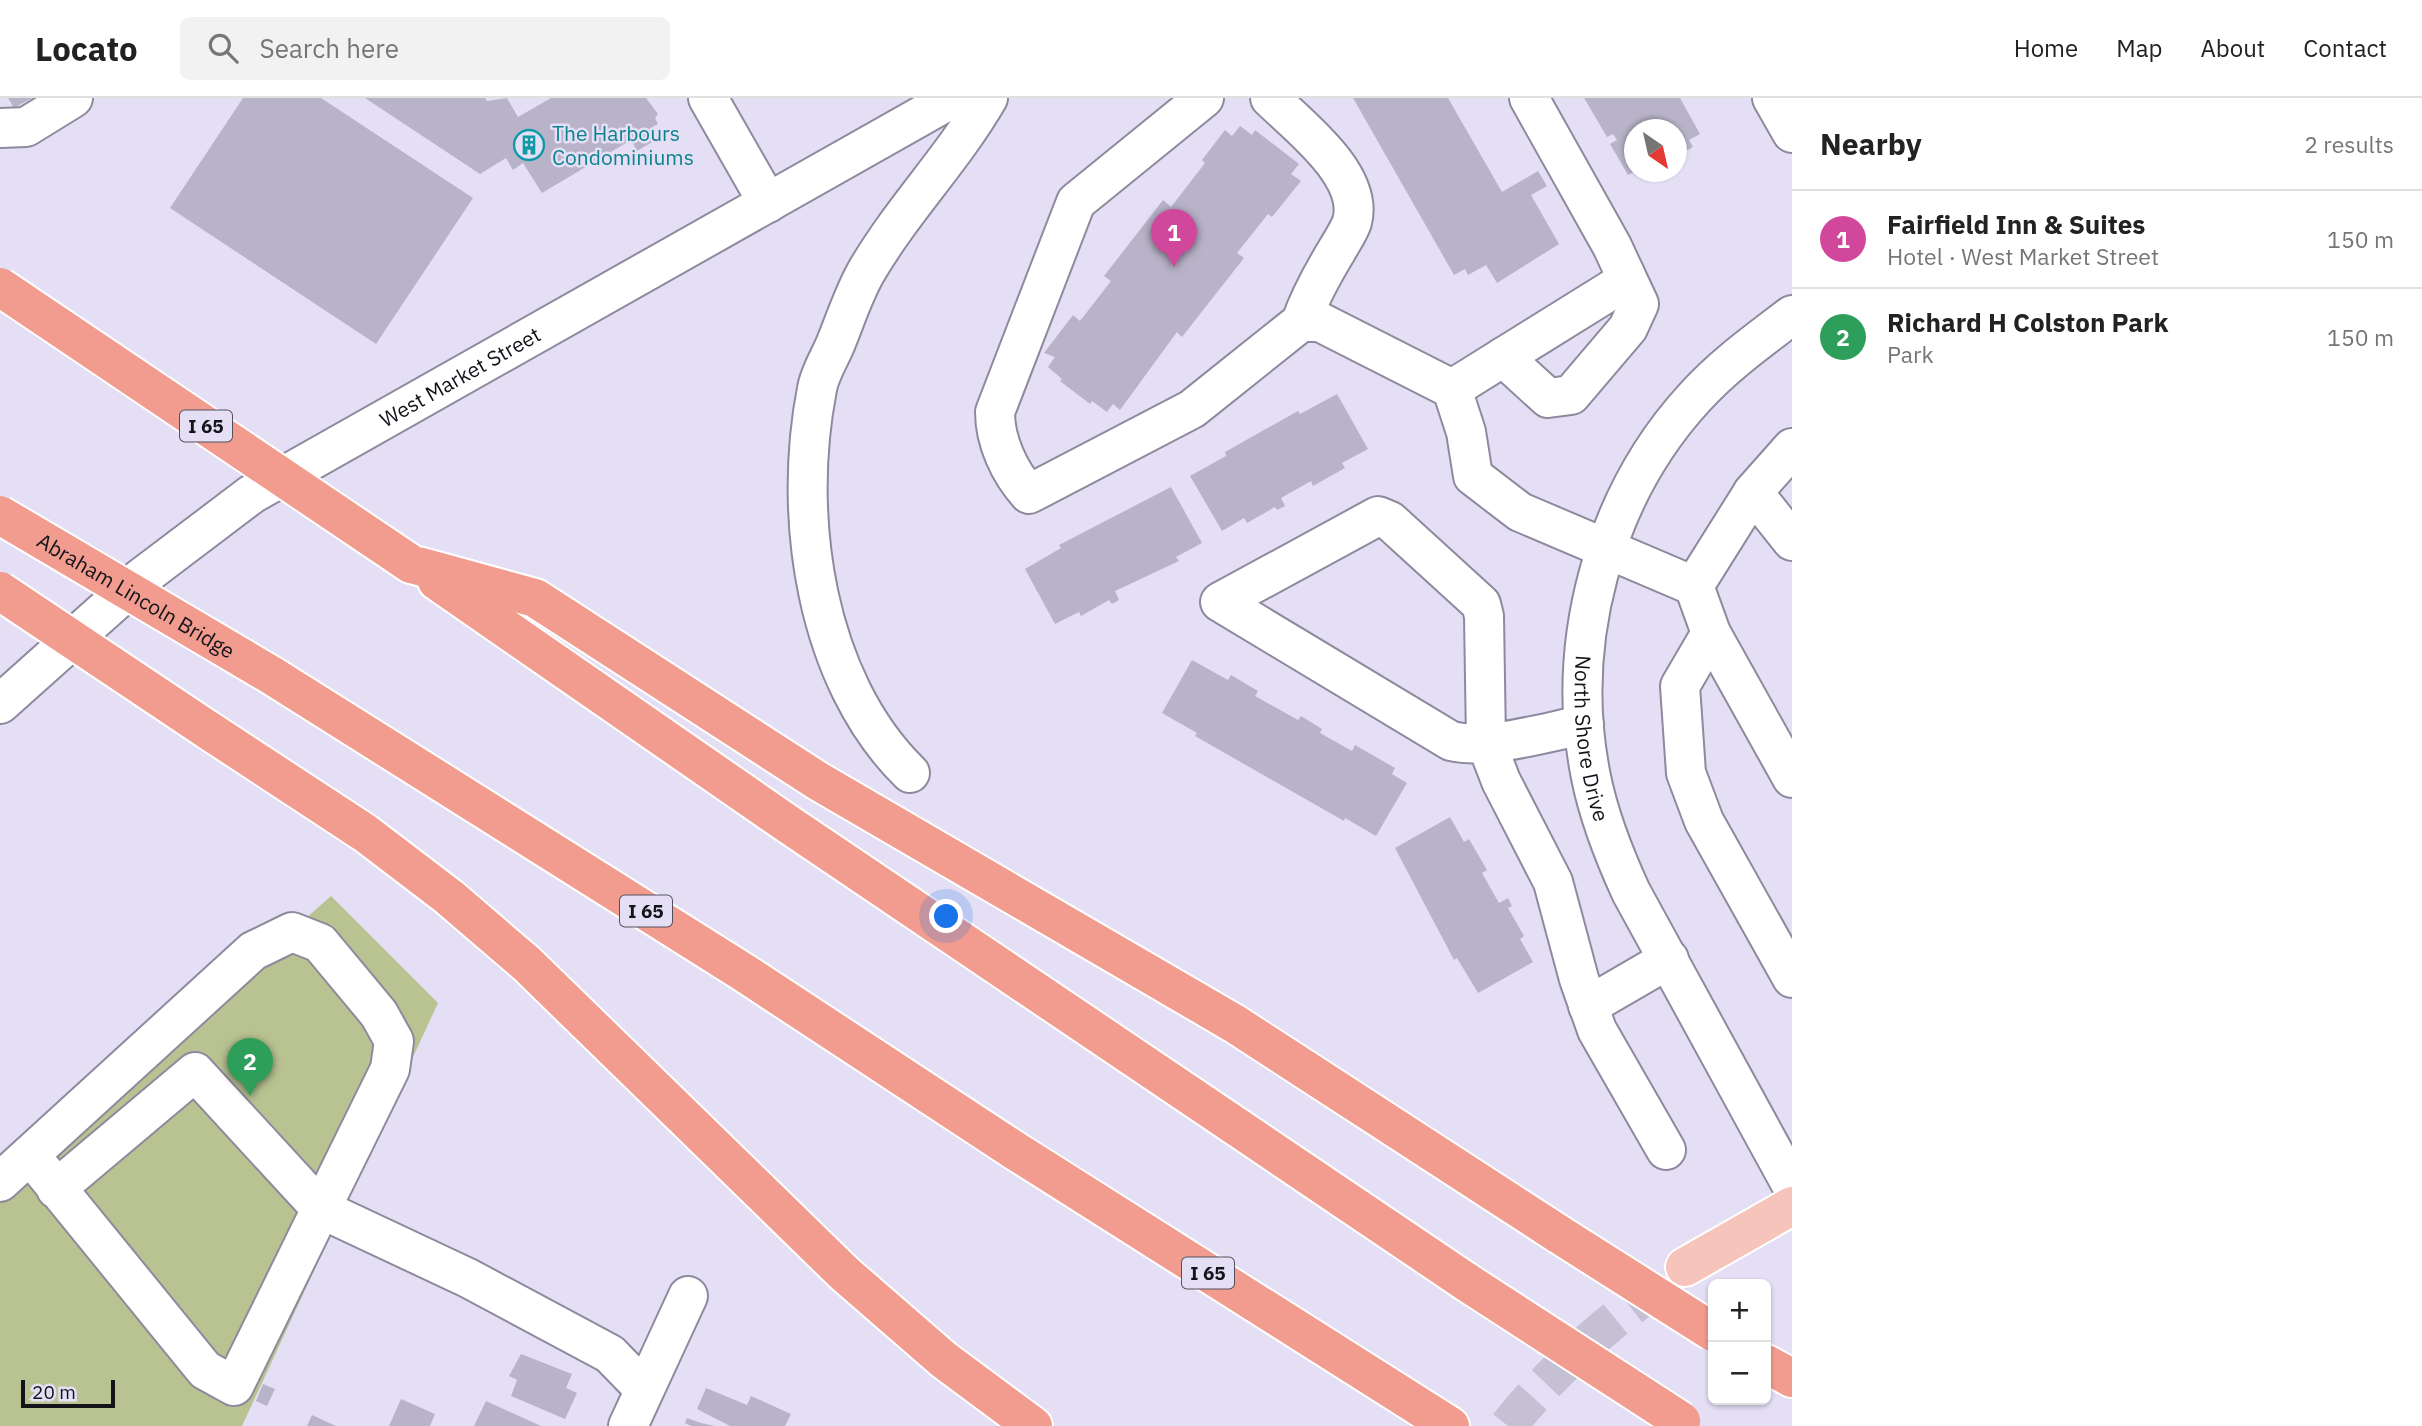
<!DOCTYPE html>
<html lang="en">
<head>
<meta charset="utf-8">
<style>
  body { margin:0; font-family:"IBM Plex Sans",sans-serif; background:#f2f2f2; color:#222 }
  .controls { position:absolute; right:21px; bottom:21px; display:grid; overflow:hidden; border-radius:10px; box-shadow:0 2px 5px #0004 }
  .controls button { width:63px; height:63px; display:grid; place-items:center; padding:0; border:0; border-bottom:2px solid #e0e0e0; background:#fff; color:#222; font:35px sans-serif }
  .compass { position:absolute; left:1624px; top:21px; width:63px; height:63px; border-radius:50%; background:#fff; box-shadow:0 2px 5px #0004; rotate:146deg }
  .scale { position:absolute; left:21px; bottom:18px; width:94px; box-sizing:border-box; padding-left:7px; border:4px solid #15131a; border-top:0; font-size:19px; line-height:24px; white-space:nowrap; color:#15131a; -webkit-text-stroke:5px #e4dff5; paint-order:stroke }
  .you { position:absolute; left:947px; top:819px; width:24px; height:24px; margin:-18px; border:5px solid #fff; border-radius:50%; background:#1a73e8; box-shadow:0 0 0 10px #1a73e833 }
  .badge { display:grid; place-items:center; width:46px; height:46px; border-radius:50%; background:#16645f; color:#fff; font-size:23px; font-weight:700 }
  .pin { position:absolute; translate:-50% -58px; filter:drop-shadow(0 2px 4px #0008) }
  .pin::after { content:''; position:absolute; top:37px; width:24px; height:21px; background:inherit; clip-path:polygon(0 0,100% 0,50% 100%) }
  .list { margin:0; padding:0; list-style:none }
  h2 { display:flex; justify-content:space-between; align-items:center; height:91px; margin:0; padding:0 28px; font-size:30px }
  h2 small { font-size:23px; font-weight:400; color:#767676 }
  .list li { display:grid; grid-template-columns:46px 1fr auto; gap:21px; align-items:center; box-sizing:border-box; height:98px; padding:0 28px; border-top:2px solid #e0e0e0 }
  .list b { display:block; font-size:26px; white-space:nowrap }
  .list p { margin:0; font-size:23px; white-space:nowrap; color:#767676 }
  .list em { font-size:23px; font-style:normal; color:#767676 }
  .icon { flex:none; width:38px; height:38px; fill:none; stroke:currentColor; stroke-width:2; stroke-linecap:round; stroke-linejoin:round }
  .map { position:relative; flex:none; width:1792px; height:1328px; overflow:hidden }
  header { display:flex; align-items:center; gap:42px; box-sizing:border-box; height:98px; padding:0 35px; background:#fff; border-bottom:2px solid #e0e0e0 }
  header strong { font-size:33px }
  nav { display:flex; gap:38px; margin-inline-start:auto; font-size:24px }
  .search { width:490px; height:63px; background:#f2f2f2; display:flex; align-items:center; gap:18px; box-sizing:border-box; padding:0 24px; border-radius:10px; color:#767676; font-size:26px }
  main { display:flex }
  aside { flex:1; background:#fff }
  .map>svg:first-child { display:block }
  .green { fill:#b9c392 }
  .building { fill:#b8b3c8 }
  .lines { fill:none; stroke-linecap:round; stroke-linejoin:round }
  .major-tunnel { stroke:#c5c0d4; stroke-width:38; stroke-dasharray:38 19; stroke-linecap:butt }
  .minor-casing { stroke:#8e899d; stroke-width:42 }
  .major-casing { stroke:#fff; stroke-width:42 }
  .highway-casing { stroke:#fff; stroke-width:42 }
  .minor { stroke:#fff; stroke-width:38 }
  .major { stroke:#f7c4bb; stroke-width:38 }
  .highway { stroke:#f19c8e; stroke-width:38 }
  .highway-bridge-casing { stroke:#fff; stroke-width:42; stroke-linecap:butt }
  .highway-bridge { stroke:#f19c8e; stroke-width:38 }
  .labels { text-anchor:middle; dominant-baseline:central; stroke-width:5; stroke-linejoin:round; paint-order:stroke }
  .shield { fill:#e4dff5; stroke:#53505c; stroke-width:2 }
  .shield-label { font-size:19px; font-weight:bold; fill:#15131a }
  .culture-label { font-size:21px; fill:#0d838f; stroke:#e4dff5; text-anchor:start }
  .street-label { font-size:21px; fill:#15131a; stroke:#e4dff5 }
</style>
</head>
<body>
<header>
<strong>Locato</strong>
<div class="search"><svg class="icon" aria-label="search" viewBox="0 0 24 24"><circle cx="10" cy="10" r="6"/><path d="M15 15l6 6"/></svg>Search here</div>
<nav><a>Home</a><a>Map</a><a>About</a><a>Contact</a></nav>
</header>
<main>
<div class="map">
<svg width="1792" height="1328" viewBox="0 0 1792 1328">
  <rect width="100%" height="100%" fill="#e4dff5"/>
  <path class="green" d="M331,798L438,905L242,1328H0V1091Z"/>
  <path class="building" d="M8,0H32L14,10Z
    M243,0H321L473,100L376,246L170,110Z
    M365,0H485L487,3L507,0L518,19L551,0H646L658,16L655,20L658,26L652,29L659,40L637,53L631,42L542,95L523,65L513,72L506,60L480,76Z
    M1353,0H1448L1502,94L1538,73L1547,88L1531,97L1559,146L1497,185L1486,167L1468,177L1465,171L1454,177Z
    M1584,0H1680L1700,36L1689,42L1693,49L1676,59V32H1634V74L1628,77L1610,46L1617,42L1613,36L1607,39Z
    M1240,28L1252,37L1255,32L1299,66L1291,76L1301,83L1272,119L1268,116L1237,155L1244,160L1182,239L1177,234L1120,312L1113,306L1107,314L1092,303L1090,306L1060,283L1062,281L1048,269L1055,259L1044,255L1073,217L1080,223L1111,183L1104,178L1163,102L1171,109L1205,65L1202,62L1225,32L1232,38Z
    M1337,296L1368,351L1342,365L1345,370L1313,388L1311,383L1281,400L1285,408L1277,412L1275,409L1247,425L1244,420L1222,433L1190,378L1226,358L1225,354L1298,313L1300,316Z
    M1171,389L1202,445L1176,459L1179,463L1115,493L1119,502L1112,506L1109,502L1081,518L1079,514L1055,526L1025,471L1061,450L1059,447Z
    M1192,562L1228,582L1231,577L1258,593L1255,598L1298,622L1301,618L1322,631L1320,635L1352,653L1355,647L1395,670L1392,676L1407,685L1376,738L1345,720L1344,723L1195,638L1197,635L1162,615Z
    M1450,719L1464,744L1469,741L1487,772L1482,775L1499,805L1508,800L1512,808L1508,810L1524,838L1520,841L1533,864L1478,895L1457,860L1454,862L1395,750Z
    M521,1256L572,1276L566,1290L577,1295L565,1321L511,1298L517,1282L509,1278Z
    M263,1286L275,1291L267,1308L256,1303Z
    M706,1290L747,1307L751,1298L791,1316L785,1328H730L697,1311Z
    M401,1301L435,1316L430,1328H389Z
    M486,1303L541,1328H474Z
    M312,1317L336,1328H307Z
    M687,1320L701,1325L715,1328H691L685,1325Z"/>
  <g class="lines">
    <path class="major-tunnel" d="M1508,1328C1558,1265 1619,1215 1685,1169"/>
    <g class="minor-casing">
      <g id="minor">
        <path d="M708,0L768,105"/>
        <path d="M1204,0L1076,104L995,314C995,343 1009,374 1029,396L1192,311L1301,224H1320L1452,291L1466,334L1473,378L1520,414L1694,488L1711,535L1792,680"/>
        <path d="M1270,0C1299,28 1365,78 1352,124C1349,133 1342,143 1337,152C1323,175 1310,198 1301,224"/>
        <path d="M1772,0L1792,35"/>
        <path d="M0,30L26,29L73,0"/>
        <path id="s1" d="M1792,217C1758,243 1724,267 1695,299C1603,399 1564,546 1591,679C1599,719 1614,757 1631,794L1792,1088"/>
        <path d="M1503,259L1548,300L1571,297L1628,230L1639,206L1625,176"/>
        <path d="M1452,291L1616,189L1625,176L1612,148L1529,0"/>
        <path d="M1753,394L1792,443"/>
        <path d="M1694,488L1753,394L1792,350"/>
        <path d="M1711,535L1680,588L1686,675L1704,723L1792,880"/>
        <path id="s2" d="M0,606L141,480L252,396L953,0"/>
        <path d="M1584,627C1546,634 1488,652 1451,643L1220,504L1378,418L1390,423L1481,506L1484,518L1486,644L1501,683L1553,784L1579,881L1597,932L1666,1052"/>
        <path d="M910,675C815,582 792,418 817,291C819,277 829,261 835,247C845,223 853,197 866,174C902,112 952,62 988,0"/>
        <path d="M1588,908L1669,861"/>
        <path d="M30,1057L205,1272L234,1288L321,1111L195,974L56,1091"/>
        <path d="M0,1084L253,853L292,834L320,845L379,916L394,943L390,971L321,1111L468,1180L610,1256L644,1291"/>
        <path d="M628,1328L688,1198"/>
      </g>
    </g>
    <g class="major-casing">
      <path id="major" d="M1685,1169L1792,1108"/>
    </g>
    <g class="highway-casing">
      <path id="highway" d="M411,466L535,500L818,683L1235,926L1560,1137
        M437,483L788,726L1468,1185
        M271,577L743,874L1017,1054L1450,1328
        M208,632L365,735L449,799L527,866L845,1176L944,1262L1033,1328
        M1766,1266L1792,1280"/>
    </g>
    <use href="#minor" class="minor"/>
    <use href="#major" class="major"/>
    <use href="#highway" class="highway"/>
    <g class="highway-bridge-casing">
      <g id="highway-bridge">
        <path d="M0,189L411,466"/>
        <path id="s3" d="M0,417L271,577"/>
        <path d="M0,493L208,632"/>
        <path d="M1560,1137L1713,1234"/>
        <path d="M1468,1185L1681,1323"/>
      </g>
    </g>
    <use href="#highway-bridge" class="highway-bridge"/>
  </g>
  <defs>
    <g id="building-ring" transform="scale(1.575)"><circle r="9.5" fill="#e4dff5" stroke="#0f9aa8" stroke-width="1.5"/><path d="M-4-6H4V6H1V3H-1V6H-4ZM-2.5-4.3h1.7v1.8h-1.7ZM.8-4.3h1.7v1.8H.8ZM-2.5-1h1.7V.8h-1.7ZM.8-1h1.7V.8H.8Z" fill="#0f9aa8"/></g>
  </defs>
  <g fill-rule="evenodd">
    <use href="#building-ring" x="529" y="47"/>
  </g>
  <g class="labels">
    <g class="shield">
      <rect x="180" y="312.5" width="52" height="31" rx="5"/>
      <rect x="620" y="797.5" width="52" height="31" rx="5"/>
      <rect x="1182" y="1159.5" width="52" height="31" rx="5"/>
    </g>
    <g class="shield-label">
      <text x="206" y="328">I 65</text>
      <text x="646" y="813">I 65</text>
      <text x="1208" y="1175">I 65</text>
    </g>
    <g class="culture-label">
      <text x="552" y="35">The Harbours<tspan x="552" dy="24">Condominiums</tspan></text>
    </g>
    <g class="street-label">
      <text stroke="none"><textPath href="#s2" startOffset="567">West Market Street</textPath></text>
      <text stroke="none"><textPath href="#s3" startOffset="158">Abraham Lincoln Bridge</textPath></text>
      <text stroke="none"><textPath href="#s1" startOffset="497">North Shore Drive</textPath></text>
    </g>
  </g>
</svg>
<div class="controls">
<button>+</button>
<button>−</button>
</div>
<svg class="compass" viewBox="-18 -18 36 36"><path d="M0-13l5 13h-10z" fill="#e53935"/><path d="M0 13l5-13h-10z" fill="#767676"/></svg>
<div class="scale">20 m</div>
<div class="you"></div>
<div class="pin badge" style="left:1174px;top:169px;background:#d1479c">1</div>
<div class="pin badge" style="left:250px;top:998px;background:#2e9e5b">2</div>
</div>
<aside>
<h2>Nearby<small>2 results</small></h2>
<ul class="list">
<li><span class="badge" style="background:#d1479c">1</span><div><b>Fairfield Inn &amp; Suites</b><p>Hotel · West Market Street</p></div><em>150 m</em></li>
<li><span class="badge" style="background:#2e9e5b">2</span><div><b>Richard H Colston Park</b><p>Park</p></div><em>150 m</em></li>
</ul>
</aside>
</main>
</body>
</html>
